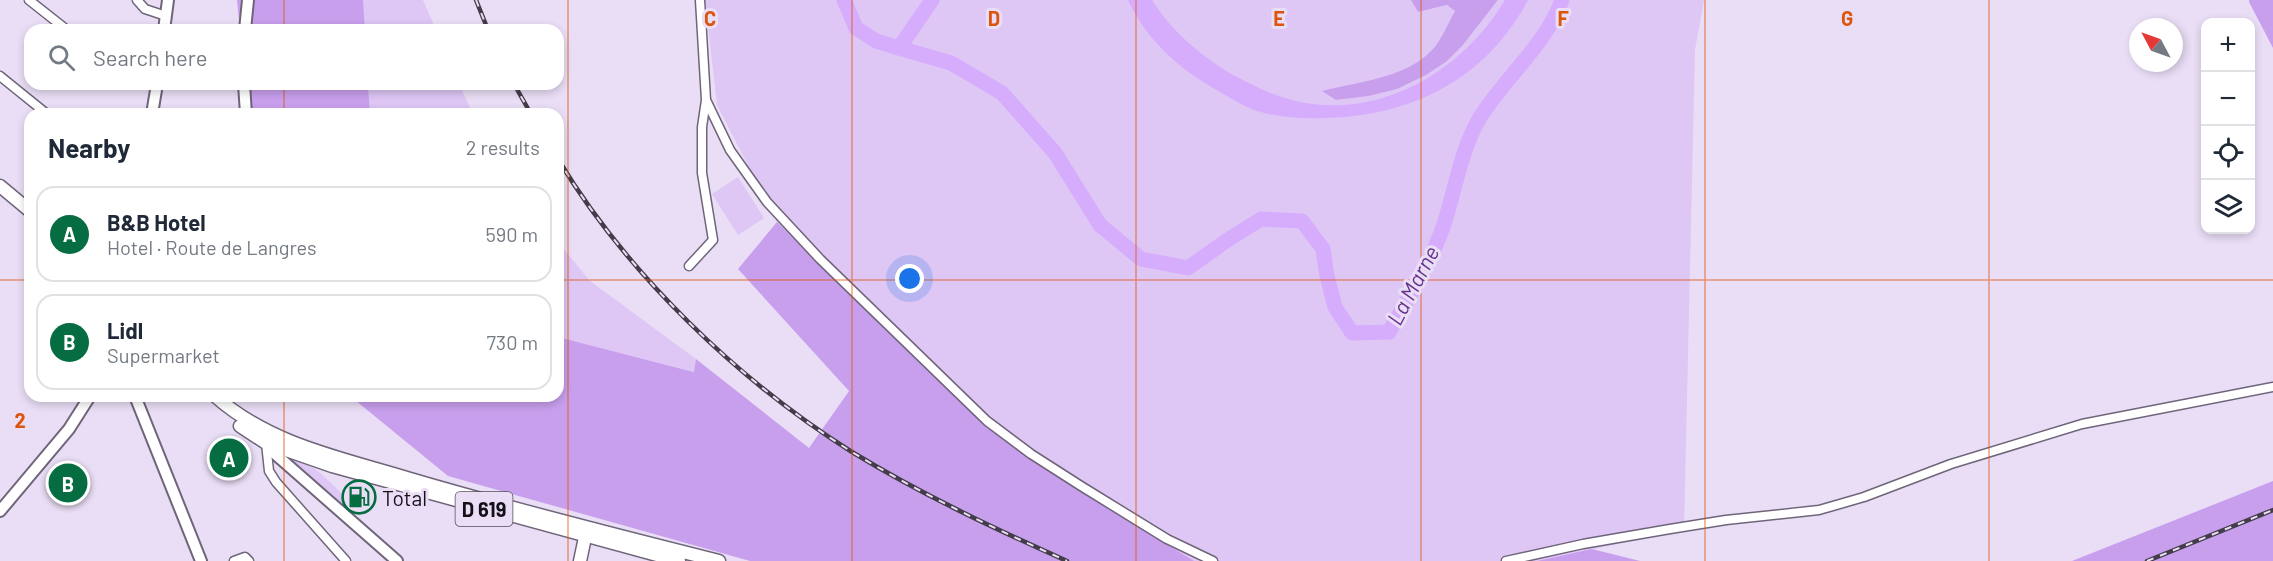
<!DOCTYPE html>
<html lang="en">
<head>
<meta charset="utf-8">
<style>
  body { margin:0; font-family:Barlow,sans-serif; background:#f2f2f3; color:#1f2937 }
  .controls { position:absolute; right:18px; top:18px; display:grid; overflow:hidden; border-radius:12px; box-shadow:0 3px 9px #0003 }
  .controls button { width:54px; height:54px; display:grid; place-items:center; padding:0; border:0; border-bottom:2px solid #e0e1e3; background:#fff; color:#1f2937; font:30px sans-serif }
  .compass { position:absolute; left:2129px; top:18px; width:54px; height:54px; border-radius:50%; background:#fff; box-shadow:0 3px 9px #0003; rotate:311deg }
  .you { position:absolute; left:910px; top:279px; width:21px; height:21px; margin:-15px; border:4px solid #fff; border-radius:50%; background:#1a73e8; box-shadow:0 0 0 9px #1a73e833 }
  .badge { display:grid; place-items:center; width:39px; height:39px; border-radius:50%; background:#066c42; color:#fff; font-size:20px; font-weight:700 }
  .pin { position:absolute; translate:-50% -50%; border:3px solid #fff; box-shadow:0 2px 6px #0006 }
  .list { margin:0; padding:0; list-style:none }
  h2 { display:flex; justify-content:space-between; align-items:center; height:78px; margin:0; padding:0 24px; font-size:26px }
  h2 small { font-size:20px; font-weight:400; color:#747a83 }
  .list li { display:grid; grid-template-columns:39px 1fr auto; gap:18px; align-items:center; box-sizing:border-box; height:96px; margin:0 12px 12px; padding:0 12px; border:2px solid #e0e1e3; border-radius:18px }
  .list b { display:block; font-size:22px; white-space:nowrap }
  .list p { margin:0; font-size:20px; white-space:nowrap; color:#747a83 }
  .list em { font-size:20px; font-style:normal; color:#747a83 }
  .icon { flex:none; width:33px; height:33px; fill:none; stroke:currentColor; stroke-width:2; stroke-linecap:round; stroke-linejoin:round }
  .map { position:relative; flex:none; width:2273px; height:561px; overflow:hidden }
  .search { position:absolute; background:#fff; box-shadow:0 3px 9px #0003; left:24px; top:24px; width:540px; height:66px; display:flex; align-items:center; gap:15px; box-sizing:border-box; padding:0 21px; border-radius:18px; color:#747a83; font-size:22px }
  .panel { position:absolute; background:#fff; box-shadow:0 3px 9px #0003; left:24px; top:108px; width:540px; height:294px; border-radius:18px }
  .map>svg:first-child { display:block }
  .green { fill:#dec6f5 }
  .forest { fill:#c89fed }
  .water { fill:#d6acfc }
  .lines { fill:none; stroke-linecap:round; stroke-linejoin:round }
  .river { stroke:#d6acfc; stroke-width:15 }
  .minor-casing { stroke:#6f657a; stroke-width:11 }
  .tertiary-casing { stroke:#6f657a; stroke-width:14 }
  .secondary-casing { stroke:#6f657a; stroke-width:15 }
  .primary-casing { stroke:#6f657a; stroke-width:15 }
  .minor { stroke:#fff; stroke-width:8 }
  .tertiary { stroke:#fff; stroke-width:10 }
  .secondary { stroke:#fff; stroke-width:12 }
  .primary { stroke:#fff; stroke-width:12 }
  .rail-casing { stroke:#433d49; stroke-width:4.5 }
  .rail { stroke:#eadef6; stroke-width:2; stroke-dasharray:7; stroke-linecap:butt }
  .grid { fill:none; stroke:#dd550d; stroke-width:1.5; stroke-opacity:0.55 }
  .labels { text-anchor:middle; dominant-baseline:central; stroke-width:6; stroke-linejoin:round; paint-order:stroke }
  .shield { fill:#eadef6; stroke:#544e5b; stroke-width:1.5 }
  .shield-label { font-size:20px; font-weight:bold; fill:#141018 }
  .poi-label { font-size:21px; fill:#141018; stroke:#eadef6; text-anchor:start }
  .water-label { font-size:22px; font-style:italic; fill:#66328d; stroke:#eadef6 }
  .grid-label { font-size:20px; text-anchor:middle; font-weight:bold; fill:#dd550d; stroke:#eadef6; stroke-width:6; stroke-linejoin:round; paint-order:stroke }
</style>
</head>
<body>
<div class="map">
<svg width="2273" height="561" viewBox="0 0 2273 561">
  <rect width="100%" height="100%" fill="#eadef6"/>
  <path class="green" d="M363,0H423L436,30H365Z
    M705,0H1411L1418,12L1448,5L1455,11C1448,23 1441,40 1431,51C1405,78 1358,82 1323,91L1336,100L1369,96L1397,89L1463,45L1498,0H1704L1695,50L1684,530L1537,561H1193L1078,490L987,428L777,222L717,105Z
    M368,84H459L473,114H370Z
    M738,177L764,218L738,235L712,194Z
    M558,242L590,281L696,359L695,372L558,337Z
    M282,453C315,466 324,474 347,500L342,506L303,477Z"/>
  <path class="forest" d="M237,0H363L365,30H240Z
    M1411,0H1498L1463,45L1447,61L1426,75L1397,89L1369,96L1336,100L1322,91C1357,82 1405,78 1431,51C1441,41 1448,23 1455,11L1447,5L1418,12Z
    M2249,0H2273V48L2249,2Z
    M246,84H368L370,114H250Z
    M777,222L987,428L1078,490L1194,561H750L448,476L350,396H558V337L694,372L696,359L809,448L849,391L738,269Z
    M2273,481V561H2072Z
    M1592,549L1640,561H1537Z"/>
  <path class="water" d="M1128,0H1152C1173,33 1202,57 1235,76C1259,89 1285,101 1312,104C1391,114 1466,66 1505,0H1528C1485,80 1412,116 1323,118C1299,119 1269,117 1247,107C1236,102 1226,95 1215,89C1178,68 1146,39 1128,0Z"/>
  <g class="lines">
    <path class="river" d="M844,0L856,28L876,41L899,48
      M932,0L899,48L951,63L1002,93L1055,153L1100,225L1141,259L1188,268L1226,241L1261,219L1302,221L1323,249L1327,276L1335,307L1352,333L1389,332C1408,298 1430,264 1443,227C1455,192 1460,152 1479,119C1504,78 1546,45 1562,0"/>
    <g class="minor-casing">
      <path id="minor" d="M29,0L67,30
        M137,0L145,9L166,16
        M0,76L47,114
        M706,100L730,150L767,202L820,259L987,421L1031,454L1081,486L1167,539L1213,561
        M689,266L713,240L702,173V127L706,100L700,0
        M266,443L269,471L276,482L346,561
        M234,561L245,557L249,561
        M1506,561L1583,544L1670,529L1726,520L1819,510L1864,497L1951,464L2082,424L2273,387"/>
    </g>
    <g class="tertiary-casing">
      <path id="tertiary" d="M164,30L168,0
        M245,30L248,0
        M244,84L246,114
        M152,114L157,84
        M135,396L201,561
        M266,443L274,453L397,561
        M0,511L69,429L90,396"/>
    </g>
    <g class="secondary-casing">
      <path id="secondary" d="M580,561L587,528"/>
    </g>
    <g class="primary-casing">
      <path id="primary" d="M0,186L30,211
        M215,396C270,445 342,458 410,479C512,509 615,535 719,561
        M240,426L266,443L332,466L679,561"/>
    </g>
    <use href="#minor" class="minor"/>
    <use href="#tertiary" class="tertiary"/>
    <use href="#secondary" class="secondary"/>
    <use href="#primary" class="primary"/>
    <g class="rail-casing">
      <path id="rail" d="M476,0L488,30
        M514,84L531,114
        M558,159C627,274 739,381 852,452C921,494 993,528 1067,561
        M2147,561L2273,510"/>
    </g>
    <use href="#rail" class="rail"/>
  </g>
  <path class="grid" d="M284,0V30M568,0V561M852,0V561M1136,0V561M1421,0V561M1705,0V561M1989,0V561M284,84V114M0,280H30M558,280H2273M284,396V561"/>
  <defs>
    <g id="fuel-ring" transform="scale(1.725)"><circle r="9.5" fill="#eadef6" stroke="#066c42" stroke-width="1.5"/><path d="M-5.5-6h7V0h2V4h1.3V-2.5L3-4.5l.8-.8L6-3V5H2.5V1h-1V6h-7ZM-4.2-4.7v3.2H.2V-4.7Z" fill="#066c42"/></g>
  </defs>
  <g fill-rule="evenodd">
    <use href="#fuel-ring" x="359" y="497"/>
  </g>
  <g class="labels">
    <rect class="shield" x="455.5" y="492" width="57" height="34" rx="4.5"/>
    <g class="shield-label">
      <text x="484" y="509">D 619</text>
    </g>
    <g class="poi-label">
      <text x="382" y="497">Total</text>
    </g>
    <g class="water-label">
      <text transform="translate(1412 285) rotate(-62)">La Marne</text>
    </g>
  </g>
  <g class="grid-label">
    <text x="710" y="26">C</text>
    <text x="994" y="26">D</text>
    <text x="1279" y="26">E</text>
    <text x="1563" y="26">F</text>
    <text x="1847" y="26">G</text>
    <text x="20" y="428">2</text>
  </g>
</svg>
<div class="controls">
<button>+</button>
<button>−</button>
<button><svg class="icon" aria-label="locate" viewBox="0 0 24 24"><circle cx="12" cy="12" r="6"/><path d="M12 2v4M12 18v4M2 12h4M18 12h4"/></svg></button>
<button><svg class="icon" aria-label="layers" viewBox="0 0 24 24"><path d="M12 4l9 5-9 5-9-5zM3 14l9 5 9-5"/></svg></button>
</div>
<svg class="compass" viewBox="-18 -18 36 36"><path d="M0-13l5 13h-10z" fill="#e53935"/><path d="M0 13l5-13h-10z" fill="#747a83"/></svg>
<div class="you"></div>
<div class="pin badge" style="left:229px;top:458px">A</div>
<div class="pin badge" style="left:68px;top:483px">B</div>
<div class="search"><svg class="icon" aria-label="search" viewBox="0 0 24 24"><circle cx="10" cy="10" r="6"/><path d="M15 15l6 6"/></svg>Search here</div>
<section class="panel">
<h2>Nearby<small>2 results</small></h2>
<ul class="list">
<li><span class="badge">A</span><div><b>B&amp;B Hotel</b><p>Hotel · Route de Langres</p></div><em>590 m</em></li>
<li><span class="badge">B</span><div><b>Lidl</b><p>Supermarket</p></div><em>730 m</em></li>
</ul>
</section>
</div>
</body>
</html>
